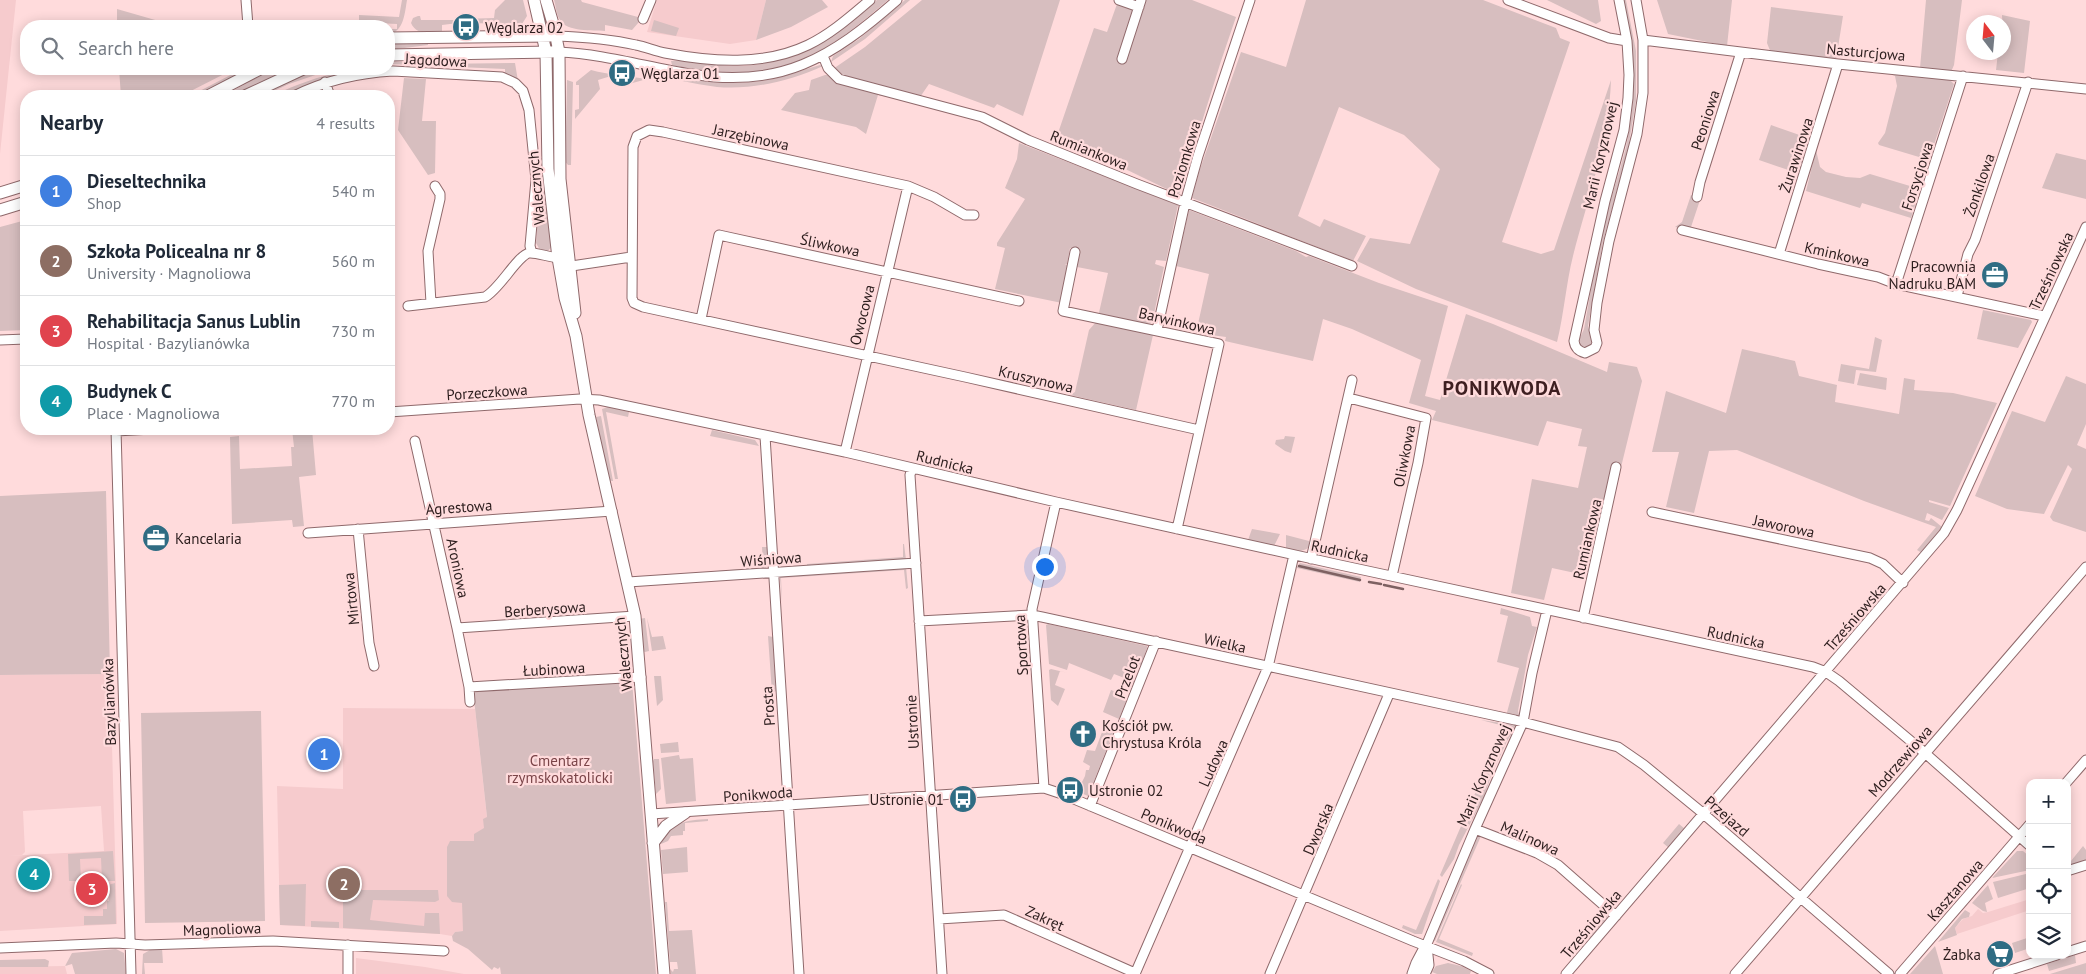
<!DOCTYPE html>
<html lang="en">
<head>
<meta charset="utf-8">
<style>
  body { margin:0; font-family:"PT Sans",sans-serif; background:#f6f6f7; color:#1f2937 }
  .controls { position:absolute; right:15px; bottom:15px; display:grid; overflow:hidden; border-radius:10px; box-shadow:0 2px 12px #0003 }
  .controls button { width:45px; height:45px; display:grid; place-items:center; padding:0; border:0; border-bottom:1px solid #e0e1e3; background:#fff; color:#1f2937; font:25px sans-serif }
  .compass { position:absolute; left:1966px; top:15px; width:45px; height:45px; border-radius:50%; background:#fff; box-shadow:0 2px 12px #0003; rotate:344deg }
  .you { position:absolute; left:1044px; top:566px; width:18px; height:18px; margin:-12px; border:4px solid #fff; border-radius:50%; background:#1a73e8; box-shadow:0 0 0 8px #1a73e833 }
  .badge { display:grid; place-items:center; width:32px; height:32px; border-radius:50%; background:#db2777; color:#fff; font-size:16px; font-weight:700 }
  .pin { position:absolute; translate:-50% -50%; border:2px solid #fff; box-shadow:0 1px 5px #0006 }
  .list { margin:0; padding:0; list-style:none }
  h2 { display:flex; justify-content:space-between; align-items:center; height:65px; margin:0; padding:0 20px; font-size:21px }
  h2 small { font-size:16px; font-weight:400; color:#747a83 }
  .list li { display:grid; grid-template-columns:32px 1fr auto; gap:15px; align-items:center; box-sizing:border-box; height:70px; padding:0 20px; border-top:1px solid #e0e1e3 }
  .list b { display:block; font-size:19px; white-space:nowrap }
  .list p { margin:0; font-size:16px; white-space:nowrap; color:#747a83 }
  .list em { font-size:16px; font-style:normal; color:#747a83 }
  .icon { flex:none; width:28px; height:28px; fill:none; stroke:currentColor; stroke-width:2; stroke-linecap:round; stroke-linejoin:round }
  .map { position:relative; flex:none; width:2086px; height:974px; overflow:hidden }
  .search { position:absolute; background:#fff; box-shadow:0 2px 12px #0003; left:20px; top:20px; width:375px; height:55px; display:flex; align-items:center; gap:12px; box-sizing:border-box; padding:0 18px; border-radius:20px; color:#747a83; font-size:19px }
  .panel { position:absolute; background:#fff; box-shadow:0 2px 12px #0003; left:20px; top:90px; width:375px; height:345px; border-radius:20px }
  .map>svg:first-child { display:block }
  .built { fill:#f6cbcd; fill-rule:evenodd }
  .green { fill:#d7bebf }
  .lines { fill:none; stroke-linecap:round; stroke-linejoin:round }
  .stream { stroke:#7e6162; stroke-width:2.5 }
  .minor-casing { stroke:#8f696b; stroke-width:11 }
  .tertiary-casing { stroke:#8f696b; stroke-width:13 }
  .minor { stroke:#fff; stroke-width:9 }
  .tertiary { stroke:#fff; stroke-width:11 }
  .labels { text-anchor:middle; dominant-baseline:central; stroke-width:4.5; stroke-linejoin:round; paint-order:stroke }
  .poi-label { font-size:15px; fill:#2c1d1d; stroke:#ffdbdc; text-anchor:start }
  .street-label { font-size:15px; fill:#2c1d1d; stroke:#ffdbdc }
  .park-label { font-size:15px; fill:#7a4448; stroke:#ffdbdc }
  .district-label { font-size:20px; font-weight:bold; letter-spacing:1px; fill:#3e1f21; stroke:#ffdbdc }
</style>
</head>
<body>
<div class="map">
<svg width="2086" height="974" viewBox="0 0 2086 974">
  <rect width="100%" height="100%" fill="#ffdbdc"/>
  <path class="built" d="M0,0H16L0,154Z
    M657,0H766L756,40L730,44L647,32Z
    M110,674L117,924L0,931V675ZM101,806L104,851L7,856L22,855L25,852L23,811Z
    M343,708L475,709L487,818L463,931L455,932L452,936L440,934L280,925L277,786L343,789Z
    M2030,899V910L1957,934L1955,928L1963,919L1972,916L1978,909L1983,913L1988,912Z
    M356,958L425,967L464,974H356Z
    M65,966L67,974H0V967Z"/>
  <path class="green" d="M402,0H407C405,11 404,33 389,33V29H397V24L359,22V15L399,17Z
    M505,0H523L527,16L522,24L462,23V19L494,18L495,10Z
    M554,0H581L582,2L638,17L639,22L632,30L605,25V31C593,30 567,32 560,20C556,14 556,6 554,0Z
    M766,0H822L828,7L791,27L756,40Z
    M877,0H888C814,64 776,84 676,66L672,65L671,61C693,59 715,66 737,66C792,66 837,34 877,0Z
    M905,0H910L865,39L831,62L833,56L859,39Z
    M922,0H1060L1023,116L997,104L994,108L929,84L916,103L878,95L866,134L856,127L781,110L795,93L809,90L811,80L825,75H839L833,69L865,47Z
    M1135,0H1192L1236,17L1221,61L1179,195L1057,136L1094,28L1107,32L1117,4L1132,8Z
    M1306,0H1483L1556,28L1560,38L1570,42L1502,242L1541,254L1554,250L1611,80C1609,140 1588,198 1573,256C1566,284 1564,314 1557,342L1416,289L1357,261L1370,238L1410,244L1440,169L1404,135L1339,107L1298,216L1320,227L1324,219L1366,236L1353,261L1192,198L1199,172L1241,52L1286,67Z
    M1547,0H1598L1601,21L1596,24Z
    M1623,0H1626L1636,51V101L1628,149L1603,242L1588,326L1592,345L1584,349L1581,348L1578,342L1584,329C1590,296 1595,263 1602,231C1609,203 1619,175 1626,147C1637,98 1636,48 1623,0Z
    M1657,0H1732L1727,46L1668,34Z
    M1926,0H1962L1954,65L1951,72L1920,68Z
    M1771,7L1843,16L1836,60L1771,53L1767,43Z
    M117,9L176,26H117Z
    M2002,15L2030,21L2024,73L1996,70L1998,53L2004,52Z
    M418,16H420L421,20H459L458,23L442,25V31C430,33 417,36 411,23L413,18Z
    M654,20L679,28L676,36L651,31Z
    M428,43V45L389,50V44Z
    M389,61L436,64L515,63L518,81L505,74V69L389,64Z
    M820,65L823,66C790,81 753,90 717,87C693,84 669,78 645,73L654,71C693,80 732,88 772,79C788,76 804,69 820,65Z
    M119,69H234L181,96H121Z
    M242,69H249L197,96H190Z
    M273,69H290L234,96H223Z
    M322,69H333L289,84L263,96H257L303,75Z
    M376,69L302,88L288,96H272C306,80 338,69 376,69Z
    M591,70C609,75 628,76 647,79L629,84L627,79L611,76L598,80L600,89L575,119V110L579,109V85H576V82Z
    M1890,74L1949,79L1954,84L1929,160L1879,145L1878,143L1885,133L1897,86L1895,76Z
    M404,78L426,79L422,121H436L435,173L428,175L398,130Z
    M567,80L573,82L571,165H568L563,159L566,127Z
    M1771,125L1811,139L1800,174L1759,160Z
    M1019,143L1178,205L1166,261L1156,260L1155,264L1164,267L1152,323L1146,324L1098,317L1108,273L1077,267L1080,250L1070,248L1067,264H1065L1069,266L1062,303L995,289L1005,248L997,246V243L1025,199L1005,188L1017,159Z
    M1816,150L1820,167L1826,172L1846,177L1860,178L1870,174L1920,189L1911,218L1862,203L1860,208L1806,191Z
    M2056,153L2086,160V199L2042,188Z
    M542,163L552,246L548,251L541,252L536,243Z
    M1691,195L1701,197L1690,230L1675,227L1682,222Z
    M1189,210L1296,251L1306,257L1309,256L1379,283L1448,306L1425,396L1440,400L1466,314L1493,324L1607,372L1609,362L1637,367L1642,381L1614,496L1605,495L1589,576L1552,568L1544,600L1511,593L1532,479L1578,488L1587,447L1578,446L1582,429L1547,421L1538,446L1432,420L1436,411L1409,403L1421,360L1352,329L1323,319L1313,361L1225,341L1226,337L1196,333L1209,274L1176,266Z
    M26,220V330L0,331V227Z
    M1983,310L2031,320L2032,322L2018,348L1977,339Z
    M1096,322L1153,335L1136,410L1070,395L1075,392L1089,330Z
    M1875,337L1882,340L1876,372L1856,370L1854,384L1838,381L1841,364L1869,369Z
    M1742,349L1795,361L1799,376L1837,385L1835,402L1899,414L1904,378L1915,380L1914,390L1953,393L1997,403L1950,506L1929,500V502L1949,508L1942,520L1927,513L1925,520L1929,521L1931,518L1942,527L1922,553L1917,550L1936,527L1864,501L1737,450L1709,451L1694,513L1666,507L1679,452H1652L1666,391L1726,413Z
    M1860,373L1887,378L1886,390L1857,385Z
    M2066,376L2086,384V424L2077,445L2086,449V532L2053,521L2050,517L2072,469L2068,465L2044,514L2007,509L1975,496L2012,411L2045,422Z
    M608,407L629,412L628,417L606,412L618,479H615L602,409Z
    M601,416L613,481H612L609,480L596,417Z
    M292,429H312L316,475L299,477L304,526L293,527L292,520L232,524L230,437L239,436L240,469L292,466L291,447H294Z
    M712,430L755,440L759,446L710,436Z
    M1285,436L1295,437L1291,453L1285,451L1275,444L1276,440L1284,439Z
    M106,491L110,674L0,675V496Z
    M1252,529L1280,534L1274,546L1248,540Z
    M1286,535L1309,541L1310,546C1304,553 1294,551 1286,549Z
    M903,544H904L906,560L807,568V564L903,557Z
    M762,547H767L768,565L764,570L707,572L763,567Z
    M1300,563L1361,577L1360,582L1297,568L1288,609L1297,567Z
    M906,567L908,588L906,589L904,570L781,578L782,603L780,576Z
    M1501,608L1530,617L1532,626L1537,627L1528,655L1518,711L1520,719L1506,716L1519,668L1497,662L1508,616L1500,614Z
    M645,618L649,651L645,652L643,651L639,619Z
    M647,618L652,637L663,636L666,649L652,651Z
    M1048,624L1147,646V648L1141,665L1138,664L1132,679L1134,681L1132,687L1123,686L1127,679L1114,674L1111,680L1069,663L1067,670L1049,664L1046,625Z
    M768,636L773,637L776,691L772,693Z
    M1051,669L1068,673L1060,671L1055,685L1065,689L1058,706L1051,700L1049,670Z
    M654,676H661L663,700L657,706Z
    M632,681L656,974H501L500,967L498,969L494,967L492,970L468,949L453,941L452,936L455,932L463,931L462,903L452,902L447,896V847L450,841H474V834L484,828L483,819L487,817L473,690Z
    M1111,690L1119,693L1126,701L1119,719L1103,712Z
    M261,711L265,921L145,923L141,713Z
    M1481,720L1516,725V727L1507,741L1491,776L1484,797L1459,845L1454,859L1442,877L1440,875L1504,726Z
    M1105,724L1115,728L1088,796L1081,793L1079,788L1085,776L1086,770H1089L1090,766L1083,762L1087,750L1095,751Z
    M678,742L679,752L661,753L660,744Z
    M679,755L680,759L693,758L696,801L666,804L661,758Z
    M654,759H659L661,789L656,794L653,761Z
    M708,819V821L685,823V831H683V835L671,836L668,841L661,844C669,822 688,820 708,819Z
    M1679,824L1685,829L1669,848L1663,843Z
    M1477,835L1481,836L1435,941L1432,940L1440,925L1450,897Z
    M2083,846L2086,850V860L2067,866Z
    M687,847L688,872L663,874L661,850Z
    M113,851L115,881H102L101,858L80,859L81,881H69L68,854Z
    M2017,851H2023L2030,857V870L1992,878Z
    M2030,873V888L1998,898L1993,882Z
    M1438,879L1440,881L1422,934H1415L1402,928L1403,925L1416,930Z
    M115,883L116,924L84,925V916H103V909H107V901H109L108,885Z
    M306,884L305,926L280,925L279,885Z
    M1461,884L1462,885L1439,939L1473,953L1472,956L1436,942Z
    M1988,885L1993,899L1985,903L1987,912L1983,911L1972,903Z
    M343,890H438L439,900L435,902L373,900L370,920L424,926L425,913H439L440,934L343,928Z
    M665,902H667L669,931L692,930L696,974H671L670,969L673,972L674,969H678L677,962H670Z
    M1965,910L1970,913L1969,917L1962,919L1955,928L1957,935L1938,942Z
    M1603,913L1607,915L1608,919L1589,942L1587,932Z
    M311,921L339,922V928L311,927Z
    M2030,937V948L2015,953L2012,943Z
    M1935,946L1943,974H1910Z
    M162,948L163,963H144L145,974H142L143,954L150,950Z
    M116,949L124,953L126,974H75L72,964L65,966L72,953Z
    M2075,955L2076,963L2049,971L2047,964Z
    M45,959L49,961L48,967H0V960Z
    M1448,963L1461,966L1471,971L1470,974H1437L1432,972L1436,966Z
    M2086,963V974H2050Z"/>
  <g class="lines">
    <path class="stream" d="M1299,566L1360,580
      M1369,582L1381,584
      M1384,585L1403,589"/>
    <g class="minor-casing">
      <path id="minor" d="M246,0L248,26
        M1119,0L1139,7
        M1508,0L1609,38L1627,41
        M1619,0L1627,41L1629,75L1628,98L1624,130L1605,201L1574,341C1575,348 1578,351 1585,353L1595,348L1597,343L1594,330L1597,303L1609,241L1637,134L1643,93V40L1636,0
        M643,19L651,0
        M556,36C583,37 610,39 636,45C646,47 655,51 665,53C712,62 764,66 808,45C831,34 851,16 870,0
        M1643,40L1838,64L2086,89
        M559,52C604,54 647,67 691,74C781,89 831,58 897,0
        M823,56L828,68L839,79L982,117L1028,140L1137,184L1352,266
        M1122,59L1141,0
        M325,82L330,96
        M294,96C326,80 357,73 393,71L502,77L515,83L523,91L529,110L536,180L530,246L532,253
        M1697,197L1700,182L1741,52
        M974,215H965L934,197L908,186L663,132L649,130L637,136L633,147L632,298L634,303L643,307L965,377L1199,430
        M1682,230L1818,264L1878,277L1896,284L2044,316
        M1075,252L1063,311L1219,344L1177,529
        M1779,254L1838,64
        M565,267L631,257
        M1896,284L1963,76
        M1957,296L1968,254L1975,240L2028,82
        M431,303L428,251L440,199V194L435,186
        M408,306L485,297C500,289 517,256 529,253C537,252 553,259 564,258
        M701,319L719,235L1019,301
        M1157,330L1185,203L1198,156L1250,0
        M0,340L26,339
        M1349,398L1426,418L1418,463L1392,576
        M389,412L580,399L599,400L845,452L1056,502L1340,565L1813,667L1826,672L1839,681L1925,753L2030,846
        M116,429L131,974
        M116,431L152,429
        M765,436L799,974
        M415,441L457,628L469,687L470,702
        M845,452L908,186
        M912,468L910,475L942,974
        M1652,512L1870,558L1883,564L1903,583
        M358,529L369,643L374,666
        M308,533L612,511
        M1311,559L1352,380
        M628,582L916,563
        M1583,618L1616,467
        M919,621L1032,615L1042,617L1515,720L1618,747L1644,765L1699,810L1889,974
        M457,628L635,616
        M469,687L641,677
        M2066,783L2086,760
        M1044,788L1032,609L1056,502
        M1090,806L1156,641
        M651,814L1044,788L1062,794L1413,941L1464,961L1489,974
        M1475,829L1537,853L1558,865L1616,916
        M2067,871L2086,865
        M939,919L1004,915L1135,973
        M348,945V974
        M1426,946L1475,829L1523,722L1532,673L1547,610
        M0,948L116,943L145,945L273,941L444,951
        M2067,952L2086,946
        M1135,974L1268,667L1294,555
        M1270,974L1389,694
        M1566,974L1944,533L1957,510L2086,227
        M1735,974L2086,567
        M1900,974L2030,824
        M1998,974L2057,955"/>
    </g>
    <g class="tertiary-casing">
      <path id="tertiary" d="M534,0L546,52L548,169L558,258L565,298L576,336L589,415L635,616L664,974
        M546,0L554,27L559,52L560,179L575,313
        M389,38L550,36
        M389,55L552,52
        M208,96L260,69
        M245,96L303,69
        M0,193L26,185
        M0,210L26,202
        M653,843L666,826L685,813
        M1413,974L1417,963L1426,946
        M1424,974L1428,965L1426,946"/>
    </g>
    <use href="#minor" class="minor"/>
    <use href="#tertiary" class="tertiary"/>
  </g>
  <defs>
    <g id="bus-disc" transform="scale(1.4375)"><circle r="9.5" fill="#2f6c83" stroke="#ffdbdc"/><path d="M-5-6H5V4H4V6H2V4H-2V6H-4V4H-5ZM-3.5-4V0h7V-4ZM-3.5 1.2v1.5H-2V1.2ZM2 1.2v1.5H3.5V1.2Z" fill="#fff"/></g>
    <g id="office-disc" transform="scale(1.4375)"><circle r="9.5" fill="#2f6c83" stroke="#ffdbdc"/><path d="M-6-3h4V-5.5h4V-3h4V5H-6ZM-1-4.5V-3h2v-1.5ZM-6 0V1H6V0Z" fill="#fff"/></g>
    <g id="church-disc" transform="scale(1.4375)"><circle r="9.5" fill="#2f6c83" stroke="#ffdbdc"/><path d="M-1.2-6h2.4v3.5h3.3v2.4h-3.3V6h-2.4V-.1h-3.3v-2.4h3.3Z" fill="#fff"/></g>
    <g id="supermarket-disc" transform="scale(1.4375)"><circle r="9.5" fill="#2f6c83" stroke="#ffdbdc"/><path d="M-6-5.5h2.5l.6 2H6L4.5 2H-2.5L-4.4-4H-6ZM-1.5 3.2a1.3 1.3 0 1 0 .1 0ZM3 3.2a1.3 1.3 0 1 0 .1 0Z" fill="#fff"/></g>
  </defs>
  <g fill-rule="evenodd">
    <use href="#bus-disc" x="466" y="27"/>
    <use href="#bus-disc" x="622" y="73"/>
    <use href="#office-disc" x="1995" y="275"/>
    <use href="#office-disc" x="156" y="538"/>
    <use href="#church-disc" x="1083" y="734"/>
    <use href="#bus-disc" x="1070" y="790"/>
    <use href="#bus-disc" x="963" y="799"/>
    <use href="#supermarket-disc" x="2000" y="954"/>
  </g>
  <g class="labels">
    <g class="poi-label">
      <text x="485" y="27">Węglarza 02</text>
      <text x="641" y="73">Węglarza 01</text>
      <text x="1976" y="266" text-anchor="end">Pracownia<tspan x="1976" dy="17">Nadruku BAM</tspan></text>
      <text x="175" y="538">Kancelaria</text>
      <text x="1102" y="725">Kościół pw.<tspan x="1102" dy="17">Chrystusa Króla</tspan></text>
      <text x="1089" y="790">Ustronie 02</text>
      <text x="944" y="799" text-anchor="end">Ustronie 01</text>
      <text x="1981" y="954" text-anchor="end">Żabka</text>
    </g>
    <g class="street-label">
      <text transform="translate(1866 52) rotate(5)">Nasturcjowa</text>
      <text transform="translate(436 60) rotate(3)">Jagodowa</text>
      <text transform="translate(1705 120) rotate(-72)">Peoniowa</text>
      <text transform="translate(751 137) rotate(12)">Jarzębinowa</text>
      <text transform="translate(1089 150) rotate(22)">Rumiankowa</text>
      <text transform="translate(1600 155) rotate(-77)">Marii Koryznowej</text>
      <text transform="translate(1796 155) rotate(-72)">Żurawinowa</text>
      <text transform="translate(1184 159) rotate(-73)">Poziomkowa</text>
      <text transform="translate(1917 176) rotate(-72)">Forsycjowa</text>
      <text transform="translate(1979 185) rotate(-71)">Żonkilowa</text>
      <text transform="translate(536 188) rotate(-95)">Walecznych</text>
      <text transform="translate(830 245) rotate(12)">Śliwkowa</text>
      <text transform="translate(1837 254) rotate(13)">Kminkowa</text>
      <text transform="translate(2051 271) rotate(-65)">Trześniowska</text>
      <text transform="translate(862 315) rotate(-76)">Owocowa</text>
      <text transform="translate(1177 321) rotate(13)">Barwinkowa</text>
      <text transform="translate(1036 379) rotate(13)">Kruszynowa</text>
      <text transform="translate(487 392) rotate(-4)">Porzeczkowa</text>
      <text transform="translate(1404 456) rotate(-79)">Oliwkowa</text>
      <text transform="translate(945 462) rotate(14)">Rudnicka</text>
      <text transform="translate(459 507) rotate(-4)">Agrestowa</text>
      <text transform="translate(1784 526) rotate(12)">Jaworowa</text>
      <text transform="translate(1587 539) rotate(-77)">Rumiankowa</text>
      <text transform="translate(1340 551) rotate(12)">Rudnicka</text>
      <text transform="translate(771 559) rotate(-4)">Wiśniowa</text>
      <text transform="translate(458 568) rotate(78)">Aroniowa</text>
      <text transform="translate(351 599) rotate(-96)">Mirtowa</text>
      <text transform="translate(545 609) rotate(-4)">Berberysowa</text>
      <text transform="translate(1855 617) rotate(-49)">Trześniowska</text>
      <text transform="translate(1736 637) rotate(12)">Rudnicka</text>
      <text transform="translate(1225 643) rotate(13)">Wielka</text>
      <text transform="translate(1021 645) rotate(-93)">Sportowa</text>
      <text transform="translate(623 654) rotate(-96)">Walecznych</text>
      <text transform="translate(554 669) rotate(-3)">Łubinowa</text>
      <text transform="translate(1127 677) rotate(-69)">Przelot</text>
      <text transform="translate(109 702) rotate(-92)">Bazylianówka</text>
      <text transform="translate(768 706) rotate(-94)">Prosta</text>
      <text transform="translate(912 722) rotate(-93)">Ustronie</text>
      <text transform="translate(1900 761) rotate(-49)">Modrzewiowa</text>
      <text transform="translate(1213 763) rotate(-66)">Ludowa</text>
      <text transform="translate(1483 775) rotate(-66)">Marii Koryznowej</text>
      <text transform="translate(758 794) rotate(-4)">Ponikwoda</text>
      <text transform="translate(1727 816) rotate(41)">Przejazd</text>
      <text transform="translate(1174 826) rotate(23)">Ponikwoda</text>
      <text transform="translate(1318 829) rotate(-67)">Dworska</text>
      <text transform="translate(1530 838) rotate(24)">Malinowa</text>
      <text transform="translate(1955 890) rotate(-49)">Kasztanowa</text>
      <text transform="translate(1045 918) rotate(24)">Zakręt</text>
      <text transform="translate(1591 924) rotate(-50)">Trześniowska</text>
      <text transform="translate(222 929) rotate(-2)">Magnoliowa</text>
    </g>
    <g class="park-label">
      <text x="560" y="760">Cmentarz<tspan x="560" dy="17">rzymskokatolicki</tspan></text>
    </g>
    <g class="district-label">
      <text x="1502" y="388">PONIKWODA</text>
    </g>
  </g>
</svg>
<div class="controls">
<button>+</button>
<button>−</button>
<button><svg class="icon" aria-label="locate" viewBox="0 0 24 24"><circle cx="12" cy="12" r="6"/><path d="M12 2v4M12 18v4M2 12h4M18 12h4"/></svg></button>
<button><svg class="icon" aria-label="layers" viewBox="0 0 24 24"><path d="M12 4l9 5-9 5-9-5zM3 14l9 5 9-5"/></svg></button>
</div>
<svg class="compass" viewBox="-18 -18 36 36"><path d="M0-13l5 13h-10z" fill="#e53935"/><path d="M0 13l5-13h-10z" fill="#747a83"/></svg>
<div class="you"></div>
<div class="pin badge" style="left:324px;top:754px;background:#3f7fe0">1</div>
<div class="pin badge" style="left:344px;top:884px;background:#8d6e63">2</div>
<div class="pin badge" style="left:92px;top:889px;background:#e0444e">3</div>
<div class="pin badge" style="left:34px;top:874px;background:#0f9aa8">4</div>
<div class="search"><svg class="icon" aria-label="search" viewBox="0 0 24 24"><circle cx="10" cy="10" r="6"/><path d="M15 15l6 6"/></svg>Search here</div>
<section class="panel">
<h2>Nearby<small>4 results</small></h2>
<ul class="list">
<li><span class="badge" style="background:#3f7fe0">1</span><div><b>Dieseltechnika</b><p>Shop</p></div><em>540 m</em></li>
<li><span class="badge" style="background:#8d6e63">2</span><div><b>Szkoła Policealna nr 8</b><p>University · Magnoliowa</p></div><em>560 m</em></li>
<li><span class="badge" style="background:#e0444e">3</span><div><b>Rehabilitacja Sanus Lublin</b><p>Hospital · Bazylianówka</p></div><em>730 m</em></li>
<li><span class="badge" style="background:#0f9aa8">4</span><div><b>Budynek C</b><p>Place · Magnoliowa</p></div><em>770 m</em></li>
</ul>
</section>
</div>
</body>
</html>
